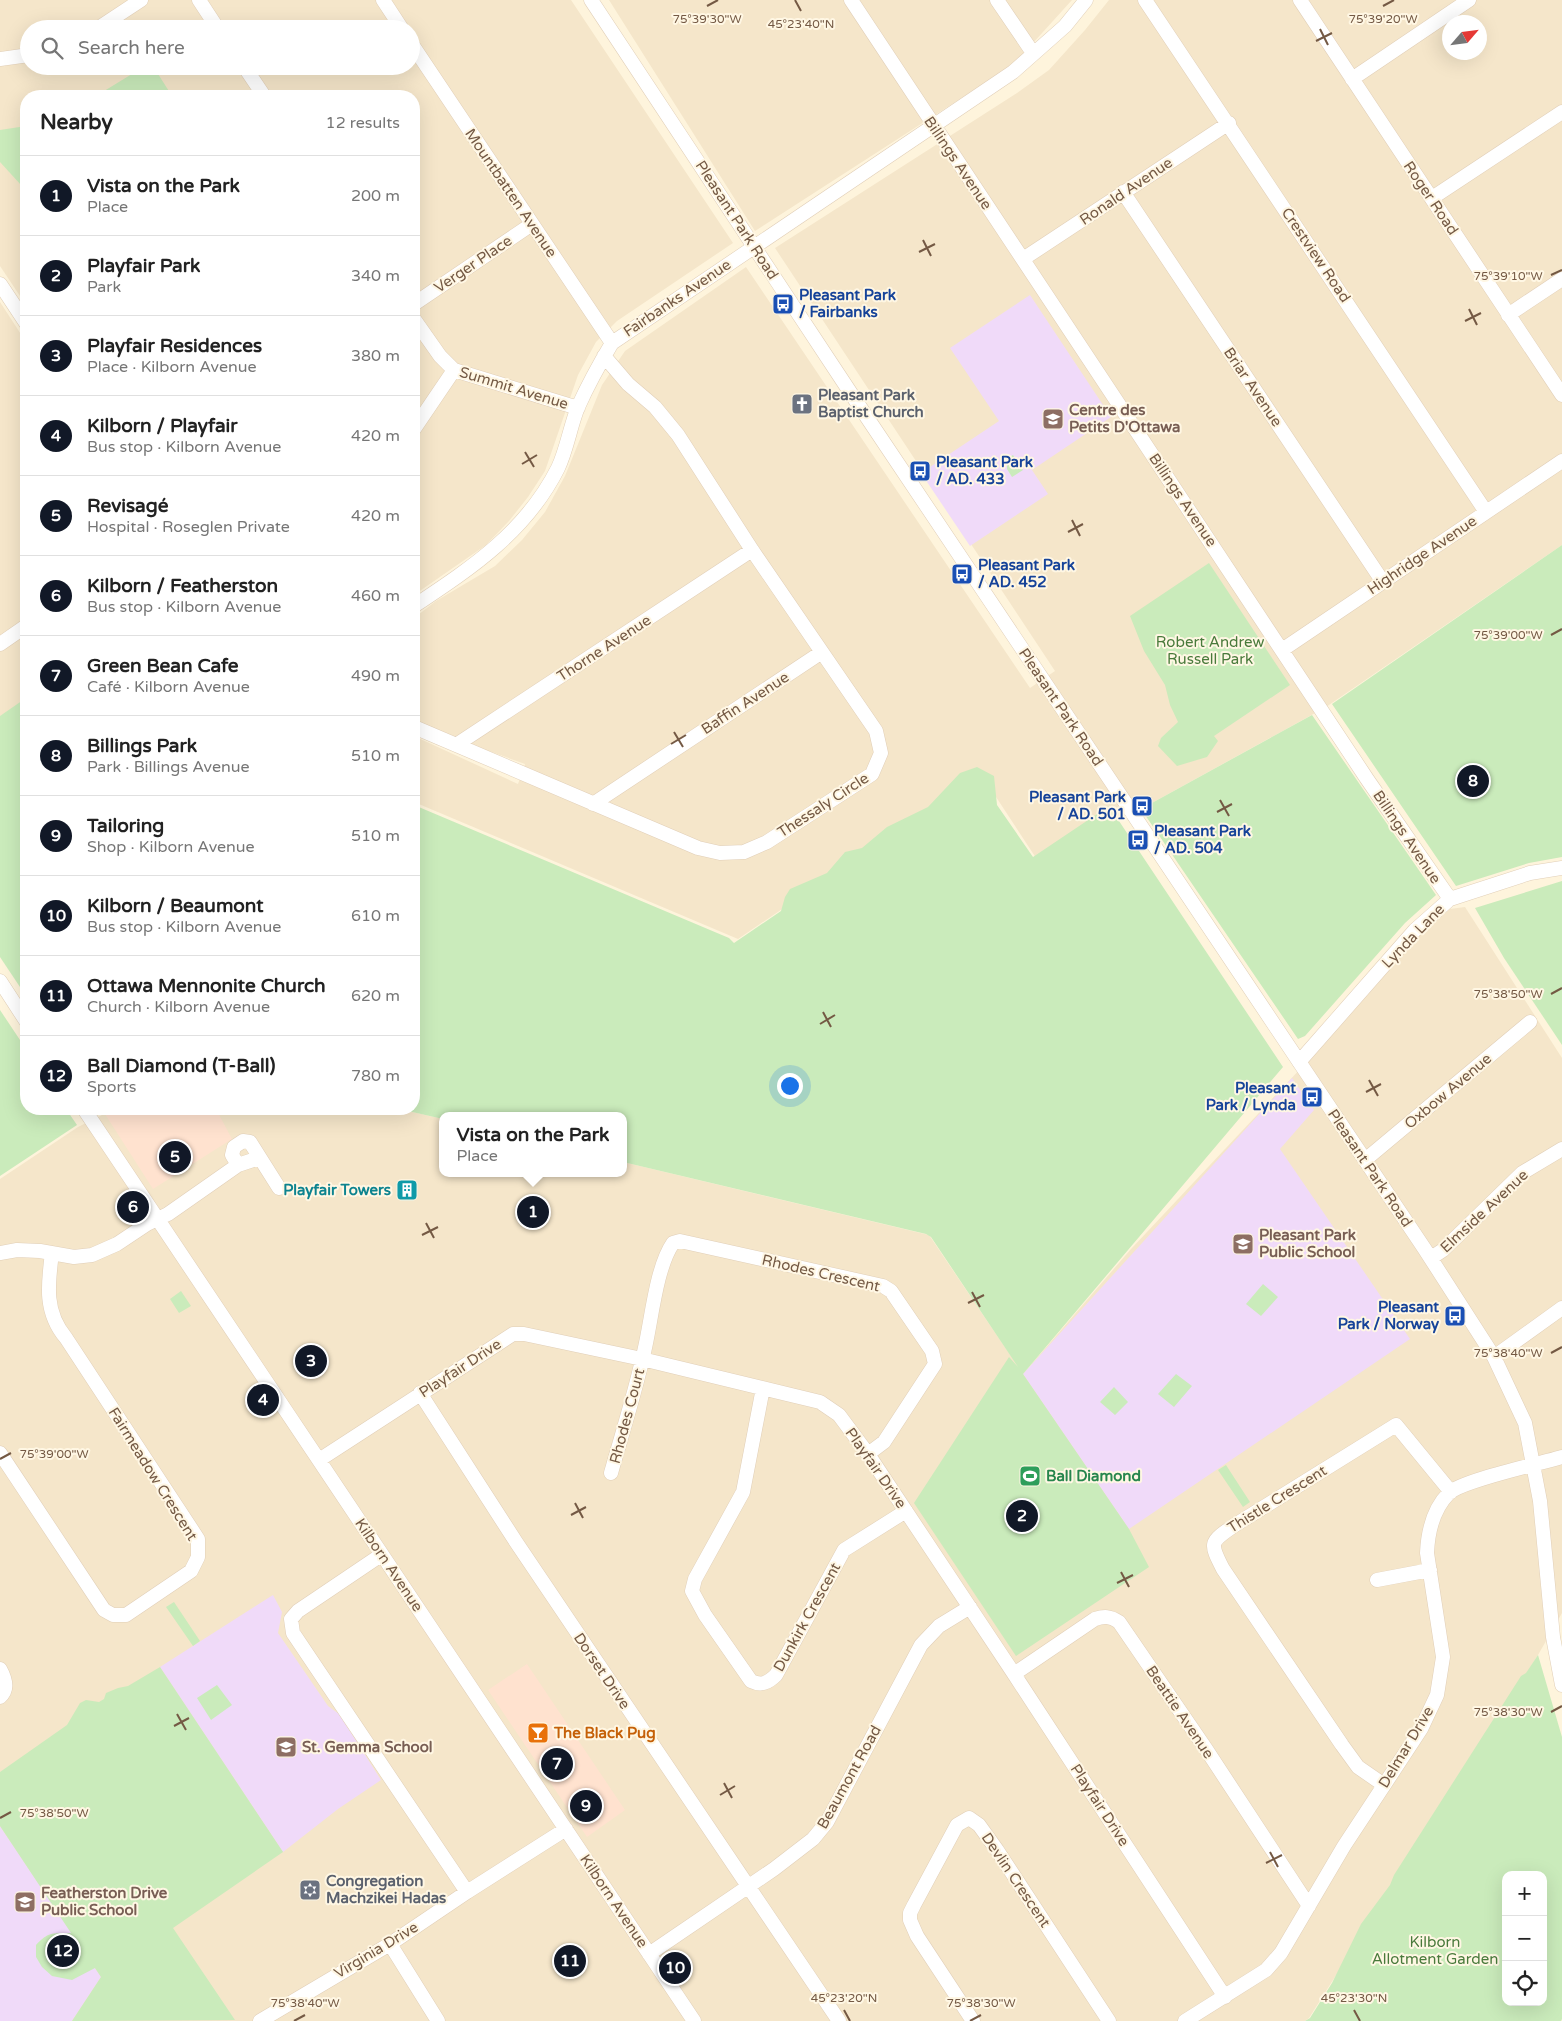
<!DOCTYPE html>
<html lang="en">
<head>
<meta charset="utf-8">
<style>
  body { margin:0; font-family:"Varela Round",sans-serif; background:#f6f6f6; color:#222 }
  .controls { position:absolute; right:15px; bottom:15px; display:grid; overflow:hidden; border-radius:10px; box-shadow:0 5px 20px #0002 }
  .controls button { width:45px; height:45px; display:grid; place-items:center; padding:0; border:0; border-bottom:1px solid #e0e0e0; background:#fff; color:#222; font:25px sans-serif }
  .compass { position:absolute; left:1442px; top:15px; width:45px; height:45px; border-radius:50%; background:#fff; box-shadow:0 5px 20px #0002; rotate:62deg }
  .you { position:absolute; left:789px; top:1085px; width:18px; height:18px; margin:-12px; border:4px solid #fff; border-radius:50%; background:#1a73e8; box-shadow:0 0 0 8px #1a73e833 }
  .badge { display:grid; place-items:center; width:32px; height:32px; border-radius:50%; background:#111827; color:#fff; font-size:16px; font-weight:700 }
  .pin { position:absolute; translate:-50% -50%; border:2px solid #fff; box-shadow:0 1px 5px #0006 }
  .popup { position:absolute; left:439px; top:1112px; width:188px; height:65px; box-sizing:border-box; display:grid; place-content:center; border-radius:10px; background:#fff; filter:drop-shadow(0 1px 4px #0005); font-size:16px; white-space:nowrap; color:#767676 }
  .popup b { font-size:19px; color:#222 }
  .popup::after { content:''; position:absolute; left:50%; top:100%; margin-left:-10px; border:10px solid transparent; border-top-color:#fff }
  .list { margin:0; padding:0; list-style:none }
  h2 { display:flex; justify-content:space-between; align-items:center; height:65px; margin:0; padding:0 20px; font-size:21px }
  h2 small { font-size:16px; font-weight:400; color:#767676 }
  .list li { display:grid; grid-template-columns:32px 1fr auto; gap:15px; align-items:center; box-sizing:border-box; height:80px; padding:0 20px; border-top:1px solid #e0e0e0 }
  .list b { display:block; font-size:19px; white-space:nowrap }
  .list p { margin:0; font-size:16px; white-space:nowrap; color:#767676 }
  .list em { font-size:16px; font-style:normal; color:#767676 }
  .icon { flex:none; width:28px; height:28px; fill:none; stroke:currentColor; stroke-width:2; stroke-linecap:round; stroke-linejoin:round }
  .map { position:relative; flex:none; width:1562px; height:2021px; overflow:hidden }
  .search { position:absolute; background:#fff; box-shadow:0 5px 20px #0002; left:20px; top:20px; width:400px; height:55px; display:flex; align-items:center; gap:12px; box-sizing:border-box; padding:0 18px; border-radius:28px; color:#767676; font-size:19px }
  .panel { position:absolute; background:#fff; box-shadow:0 5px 20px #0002; left:20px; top:90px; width:400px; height:1025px; border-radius:20px }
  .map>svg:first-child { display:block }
  .residential { fill:#f5e6ca; fill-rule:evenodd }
  .commercial { fill:#ffe2cf }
  .education { fill:#f0daf9 }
  .green { fill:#caebbb; fill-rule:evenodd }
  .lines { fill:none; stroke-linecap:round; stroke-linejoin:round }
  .minor-casing { stroke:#e1cfb8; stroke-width:15 }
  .minor { stroke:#fff; stroke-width:14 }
  .ticks { fill:none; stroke:#745944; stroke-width:2 }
  .labels { text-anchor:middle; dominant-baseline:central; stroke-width:4; stroke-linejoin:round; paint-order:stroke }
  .street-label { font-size:15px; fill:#745944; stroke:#fff7e4 }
  .transit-label { font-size:15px; font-weight:bold; fill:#164399; stroke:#fff7e4; text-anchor:start }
  .worship-label { font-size:15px; font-weight:bold; fill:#5b616d; stroke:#fff7e4; text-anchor:start }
  .education-label { font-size:15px; font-weight:bold; fill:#785e54; stroke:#fff7e4; text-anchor:start }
  .park-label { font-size:15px; fill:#497a3b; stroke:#fff7e4 }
  .culture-label { font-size:15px; font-weight:bold; fill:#0d838f; stroke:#fff7e4; text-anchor:end }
  .leisure-label { font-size:15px; font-weight:bold; fill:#27864d; stroke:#fff7e4; text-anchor:start }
  .food-label { font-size:15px; font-weight:bold; fill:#c56008; stroke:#fff7e4; text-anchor:start }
  .ticks-label { font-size:12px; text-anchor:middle; fill:#745944; stroke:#fff7e4; stroke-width:4; stroke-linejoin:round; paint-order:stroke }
</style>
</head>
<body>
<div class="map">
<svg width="1562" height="2021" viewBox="0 0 1562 2021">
  <rect width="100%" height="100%" fill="#fef4dc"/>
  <path class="residential" d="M0,0H571L733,243L617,321L596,342L578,375L545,471L528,497L509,521L486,545L414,595V96H26V305L0,266ZM29,29H411V66H29Z
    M609,0H1072L1014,64L755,231Z
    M1109,0H1562V545L1326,707L1141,809L1036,858L981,774L738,939L414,802V736L518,784L525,764L450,737L414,720V618L436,601L495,566L522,540L545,512L565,476L602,385L625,351L746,267L1030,688L1055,671L775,248L1017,93L1049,70L1085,30ZM1450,22H1480V52H1450Z
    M0,302L26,342V705L0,723Z
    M1465,907L1562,1058V1613L1538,1655L1309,2018L1305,2021H0V1179L78,1127L114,1109H399L443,1119V1173H623V1162L929,1235L1023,1374L1131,1249L1302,1067L1420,935L1450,909Z"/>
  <path class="commercial" d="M114,1109H216L232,1139L153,1189L105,1114Z
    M527,1664L625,1810L587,1837L488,1690Z"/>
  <path class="education" d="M1030,295L1111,417L1032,470L1048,494L970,546L921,473L999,421L950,348Z
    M1292,1078L1314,1110L1280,1149L1410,1339L1129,1529L1023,1374Z
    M273,1595L282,1612L278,1633L328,1706L339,1714L381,1780L338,1809L283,1852L160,1667Z
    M0,1826L101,1977L72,2021H0Z"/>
  <path class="green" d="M145,66H153L172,96H96Z
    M26,126V194L21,185L0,162V130Z
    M1013,455L1023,470L1012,477L1007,469V459Z
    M1562,545V857L1529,863L1456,886L1332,704Z
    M1209,563L1290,685L1214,736L1218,741L1207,757L1177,766L1158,746L1161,738L1178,722L1170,705L1165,685L1144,651L1130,616Z
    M26,698V996L0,957V716Z
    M1312,715L1436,895L1405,923L1305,1036L1298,1039L1141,809Z
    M977,767L994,776L997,805L1033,857L1109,806L1283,1067L1023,1374L1129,1529L1149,1567L1016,1656L914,1503L1009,1357L1018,1367L931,1237L926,1234L623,1162V1116H443V1119L399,1109H414V805L729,938L734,943L781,911L785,897L790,889L827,873L845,852L862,848L887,827L928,807L960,773Z
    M1562,881V1045L1504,958L1475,908Z
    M0,1010L26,1049V1109H66L77,1125L0,1176Z
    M1263,1284L1278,1297L1261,1316L1246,1304Z
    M181,1291L191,1306L179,1313L170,1299Z
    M1176,1374L1192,1386L1174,1407L1158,1394Z
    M1114,1387L1128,1402L1115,1415L1100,1402Z
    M1226,1465L1250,1502L1243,1507L1218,1470Z
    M174,1602L200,1641L193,1646L166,1607Z
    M1538,1655L1562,1737V2019L1561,2021H1305L1310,2018L1332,1983L1361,1924L1390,1885L1394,1875L1521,1676L1526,1673ZM1506,1875H1543V2002H1506Z
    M160,1667L283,1852L173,1928L235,2020L72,2021L101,1977L95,1968L72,1980L52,1976L42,1967L36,1957V1945C50,1930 53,1934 71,1933L0,1826V1772L67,1725L80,1703L86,1700L99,1702L104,1699L106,1693L118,1688L128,1686Z
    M217,1685L232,1705L211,1720L197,1698Z"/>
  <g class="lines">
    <g class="minor-casing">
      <path id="minor" d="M199,0L218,29
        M383,0L402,29
        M591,0L856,401L1424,1248L1494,1357L1525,1423L1540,1501L1553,1637L1562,1685
        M851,0L1367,779L1450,899
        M997,0L1033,53
        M1145,0L1486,512
        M1300,0L1562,395
        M97,29L141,0
        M411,43L612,343
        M0,59L29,55
        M244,66L264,96
        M1352,79L1469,0
        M1123,192L1383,582
        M1432,198L1562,112
        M1023,259L1229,123
        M0,284L26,323
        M414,304L532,224
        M1508,315L1562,279
        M414,319L440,356L454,370L578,408
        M414,429L454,370
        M414,606C471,568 526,532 558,468C567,449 570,427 578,407C588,385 600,363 612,343L1013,72L1065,26L1086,0
        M0,644L26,626
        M1282,650L1562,461
        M414,727L698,848L720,853L744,852L767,842L872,774L881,753L876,731L752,550L678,435L655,407L628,384L604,356
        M456,745L752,550
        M593,804L822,652
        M0,981L26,1021
        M1299,1062L1415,930L1450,899L1530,873L1562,868
        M84,1109L694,2021
        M1365,1160L1530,1022
        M238,1165L232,1155L234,1147L243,1141L250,1142L279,1188
        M0,1253L17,1250L40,1251L74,1257L92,1255L117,1244L147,1224L168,1214L238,1165L259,1158
        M1431,1258L1443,1250L1522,1173L1562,1149
        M1494,1357L1562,1308
        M763,1388L743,1492L695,1579L692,1591L705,1615L751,1681C761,1686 768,1683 776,1675L844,1550L906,1511
        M420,1393L516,1542L839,2021
        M0,1453L104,1610L113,1615H126L191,1571L198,1557V1539L66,1338C44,1312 48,1284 52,1253
        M319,1460L513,1334H524L642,1359L820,1402L839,1415L868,1454L1014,1674L1225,1997
        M611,1473C623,1430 637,1387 646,1343C652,1315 657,1266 673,1243L680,1241L883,1286L891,1291L932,1351L935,1364L884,1442L868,1454
        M381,1555L298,1611L291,1619L293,1633L467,1892
        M1377,1580L1430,1570
        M0,1669C5,1678 9,1689 0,1697
        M1014,1674L1095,1619C1104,1616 1110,1616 1119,1622L1206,1749L1309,1906
        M1384,1785L1358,1767L1342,1745L1223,1569C1209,1542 1210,1542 1235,1525L1396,1425L1451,1492
        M390,1944L438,2021
        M649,1954L774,1869L813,1839L827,1822L921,1645L939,1626L970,1607
        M260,2021L390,1944L467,1892L566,1829
        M973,2021L917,1936L910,1920V1913L914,1905L957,1825L969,1818L979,1825L997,1850L1109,2021
        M1185,2021L1266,1970L1281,1953L1344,1846L1421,1729L1437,1695L1443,1657L1427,1553C1428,1531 1433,1509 1449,1493C1463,1480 1539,1464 1562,1457"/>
    </g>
    <use href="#minor" class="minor"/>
  </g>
  <path class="ticks" d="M795,0L801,11M707,6L718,0M1383,6L1394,0M1320,29L1328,45M1316,41L1332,33M923,240L931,256M919,252L935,244M1551,275L1562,270M1469,309L1477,325M1465,321L1481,313M525,452L534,467M522,464L537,455M1072,520L1080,536M1068,532L1083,524M1551,635L1562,629M674,732L683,747M671,744L686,735M1220,800L1229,816M1217,812L1232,804M1551,994L1562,988M823,1012L831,1027M820,1024L835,1015M1369,1080L1378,1096M1366,1092L1381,1084M426,1223L434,1238M422,1235L438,1227M972,1292L980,1307M968,1303L984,1295M1551,1353L1562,1347M0,1459L11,1453M575,1503L583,1518M571,1515L586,1507M1121,1572L1129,1587M1117,1583L1133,1575M1551,1712L1562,1706M177,1714L186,1730M174,1726L189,1718M724,1783L732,1798M720,1795L735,1786M0,1818L11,1812M1270,1852L1278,1867M1266,1863L1282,1855M844,2010L850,2021M1354,2010L1360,2021M294,2021L305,2015M970,2021L981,2015"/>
  <defs>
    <g id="bus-square" transform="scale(1.125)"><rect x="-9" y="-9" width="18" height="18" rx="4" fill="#1a4fb4" stroke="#fff7e4"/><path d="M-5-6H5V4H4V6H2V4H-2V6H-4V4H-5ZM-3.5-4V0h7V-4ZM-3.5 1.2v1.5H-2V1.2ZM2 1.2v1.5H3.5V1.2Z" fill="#fff"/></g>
    <g id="church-square" transform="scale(1.125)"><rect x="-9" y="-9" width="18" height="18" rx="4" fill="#6b7280" stroke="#fff7e4"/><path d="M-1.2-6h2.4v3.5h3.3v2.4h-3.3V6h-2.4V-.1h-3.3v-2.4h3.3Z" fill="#fff"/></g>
    <g id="school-square" transform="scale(1.125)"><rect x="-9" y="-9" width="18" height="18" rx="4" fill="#8d6e63" stroke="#fff7e4"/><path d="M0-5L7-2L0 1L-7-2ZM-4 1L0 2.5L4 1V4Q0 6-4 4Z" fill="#fff"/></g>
    <g id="building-square" transform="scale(1.125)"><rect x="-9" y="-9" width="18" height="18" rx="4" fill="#0f9aa8" stroke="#fff7e4"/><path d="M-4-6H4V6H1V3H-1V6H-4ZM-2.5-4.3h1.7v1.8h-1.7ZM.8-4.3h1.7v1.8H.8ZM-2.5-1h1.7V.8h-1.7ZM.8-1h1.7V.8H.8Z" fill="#fff"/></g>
    <g id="stadium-square" transform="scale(1.125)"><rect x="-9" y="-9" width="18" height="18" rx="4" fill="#2e9e5b" stroke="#fff7e4"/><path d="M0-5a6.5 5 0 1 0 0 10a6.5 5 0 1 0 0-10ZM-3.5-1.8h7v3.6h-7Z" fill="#fff"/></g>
    <g id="bar-square" transform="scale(1.125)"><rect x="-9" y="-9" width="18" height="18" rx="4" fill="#e8710a" stroke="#fff7e4"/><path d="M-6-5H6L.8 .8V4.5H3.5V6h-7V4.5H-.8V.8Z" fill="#fff"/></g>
    <g id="synagogue-square" transform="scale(1.125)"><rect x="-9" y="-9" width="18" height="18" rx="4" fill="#6b7280" stroke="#fff7e4"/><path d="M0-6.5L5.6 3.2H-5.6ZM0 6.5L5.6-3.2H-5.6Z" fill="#fff"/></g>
  </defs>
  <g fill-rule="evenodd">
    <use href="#bus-square" x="783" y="304"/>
    <use href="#church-square" x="802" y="404"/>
    <use href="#school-square" x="1053" y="419"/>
    <use href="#bus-square" x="920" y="471"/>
    <use href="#bus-square" x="962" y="574"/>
    <use href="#bus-square" x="1142" y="806"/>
    <use href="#bus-square" x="1138" y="840"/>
    <use href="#bus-square" x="1312" y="1097"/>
    <use href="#building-square" x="407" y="1190"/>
    <use href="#school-square" x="1243" y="1244"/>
    <use href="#bus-square" x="1455" y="1316"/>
    <use href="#stadium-square" x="1030" y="1476"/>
    <use href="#bar-square" x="538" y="1733"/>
    <use href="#school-square" x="286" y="1747"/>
    <use href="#synagogue-square" x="310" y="1890"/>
    <use href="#school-square" x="25" y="1902"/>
  </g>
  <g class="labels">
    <g class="street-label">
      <text transform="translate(958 163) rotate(56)">Billings Avenue</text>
      <text transform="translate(1126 191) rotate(-34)">Ronald Avenue</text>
      <text transform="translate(511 193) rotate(56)">Mountbatten Avenue</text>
      <text transform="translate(1431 198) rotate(56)">Roger Road</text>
      <text transform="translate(737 220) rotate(57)">Pleasant Park Road</text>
      <text transform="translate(1316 255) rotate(56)">Crestview Road</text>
      <text transform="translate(473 264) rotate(-34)">Verger Place</text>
      <text transform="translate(677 298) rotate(-34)">Fairbanks Avenue</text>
      <text transform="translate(1253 387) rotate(56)">Briar Avenue</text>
      <text transform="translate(514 388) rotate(17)">Summit Avenue</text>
      <text transform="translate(1183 500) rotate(56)">Billings Avenue</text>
      <text transform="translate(1422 555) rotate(-34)">Highridge Avenue</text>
      <text transform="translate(604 648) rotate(-33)">Thorne Avenue</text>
      <text transform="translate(745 703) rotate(-33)">Baffin Avenue</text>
      <text transform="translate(1061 707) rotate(56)">Pleasant Park Road</text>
      <text transform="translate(823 805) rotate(-33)">Thessaly Circle</text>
      <text transform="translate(1407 837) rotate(56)">Billings Avenue</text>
      <text transform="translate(1413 936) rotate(-46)">Lynda Lane</text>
      <text transform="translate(1448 1091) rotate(-40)">Oxbow Avenue</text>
      <text transform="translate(1370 1168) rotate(56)">Pleasant Park Road</text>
      <text transform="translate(1484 1211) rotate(-43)">Elmside Avenue</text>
      <text transform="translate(821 1273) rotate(13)">Rhodes Crescent</text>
      <text transform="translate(460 1368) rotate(-33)">Playfair Drive</text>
      <text transform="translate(627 1416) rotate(-75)">Rhodes Court</text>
      <text transform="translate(876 1468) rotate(55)">Playfair Drive</text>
      <text transform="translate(153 1474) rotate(58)">Fairmeadow Crescent</text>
      <text transform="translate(1277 1499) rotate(-32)">Thistle Crescent</text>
      <text transform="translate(389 1565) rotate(56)">Kilborn Avenue</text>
      <text transform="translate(807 1617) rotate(-61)">Dunkirk Crescent</text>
      <text transform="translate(602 1671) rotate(56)">Dorset Drive</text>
      <text transform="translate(1180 1712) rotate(56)">Beattie Avenue</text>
      <text transform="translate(1406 1747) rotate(-59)">Delmar Drive</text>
      <text transform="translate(849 1777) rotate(-61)">Beaumont Road</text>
      <text transform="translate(1100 1805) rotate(57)">Playfair Drive</text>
      <text transform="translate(1016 1880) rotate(56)">Devlin Crescent</text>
      <text transform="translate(614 1901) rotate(56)">Kilborn Avenue</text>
      <text transform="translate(376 1950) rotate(-31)">Virginia Drive</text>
    </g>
    <g class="transit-label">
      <text x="799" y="295">Pleasant Park<tspan x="799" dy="17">/ Fairbanks</tspan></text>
      <text x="936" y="462">Pleasant Park<tspan x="936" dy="17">/ AD. 433</tspan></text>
      <text x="978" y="565">Pleasant Park<tspan x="978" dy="17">/ AD. 452</tspan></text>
      <text x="1126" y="797" text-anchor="end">Pleasant Park<tspan x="1126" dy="17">/ AD. 501</tspan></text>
      <text x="1154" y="831">Pleasant Park<tspan x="1154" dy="17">/ AD. 504</tspan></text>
      <text x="1296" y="1088" text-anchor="end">Pleasant<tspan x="1296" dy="17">Park / Lynda</tspan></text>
      <text x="1439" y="1307" text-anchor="end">Pleasant<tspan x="1439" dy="17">Park / Norway</tspan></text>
    </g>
    <g class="worship-label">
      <text x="818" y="395">Pleasant Park<tspan x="818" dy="17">Baptist Church</tspan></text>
      <text x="326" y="1881">Congregation<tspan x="326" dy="17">Machzikei Hadas</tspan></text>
    </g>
    <g class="education-label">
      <text x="1069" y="410">Centre des<tspan x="1069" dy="17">Petits D'Ottawa</tspan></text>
      <text x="1259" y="1235">Pleasant Park<tspan x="1259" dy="17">Public School</tspan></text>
      <text x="302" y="1747">St. Gemma School</text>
      <text x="41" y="1893">Featherston Drive<tspan x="41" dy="17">Public School</tspan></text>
    </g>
    <g class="park-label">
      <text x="1210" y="642">Robert Andrew<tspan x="1210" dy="17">Russell Park</tspan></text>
      <text x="1435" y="1942">Kilborn<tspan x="1435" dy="17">Allotment Garden</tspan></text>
    </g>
    <g class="culture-label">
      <text x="391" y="1190">Playfair Towers</text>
    </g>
    <g class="leisure-label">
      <text x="1046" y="1476">Ball Diamond</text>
    </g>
    <g class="food-label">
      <text x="554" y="1733">The Black Pug</text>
    </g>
  </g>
  <g class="ticks-label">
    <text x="707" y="23">75°39'30"W</text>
    <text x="1383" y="23">75°39'20"W</text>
    <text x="801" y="28">45°23'40"N</text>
    <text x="1508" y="280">75°39'10"W</text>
    <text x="1508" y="639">75°39'00"W</text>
    <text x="1508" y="998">75°38'50"W</text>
    <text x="1508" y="1357">75°38'40"W</text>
    <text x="54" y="1458">75°39'00"W</text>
    <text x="1508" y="1716">75°38'30"W</text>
    <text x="54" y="1817">75°38'50"W</text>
    <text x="844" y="2002">45°23'20"N</text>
    <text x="1354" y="2002">45°23'30"N</text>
    <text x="305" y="2007">75°38'40"W</text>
    <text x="981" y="2007">75°38'30"W</text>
  </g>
</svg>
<div class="controls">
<button>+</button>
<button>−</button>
<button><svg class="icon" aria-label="locate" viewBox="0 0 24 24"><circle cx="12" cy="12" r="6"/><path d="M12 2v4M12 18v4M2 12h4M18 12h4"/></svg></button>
</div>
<svg class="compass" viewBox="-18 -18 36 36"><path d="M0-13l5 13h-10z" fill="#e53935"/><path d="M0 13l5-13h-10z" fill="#767676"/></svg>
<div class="you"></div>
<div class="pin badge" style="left:533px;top:1212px">1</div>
<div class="popup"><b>Vista on the Park</b>Place</div>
<div class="pin badge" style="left:1022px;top:1516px">2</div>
<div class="pin badge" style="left:311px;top:1361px">3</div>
<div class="pin badge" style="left:263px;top:1400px">4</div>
<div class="pin badge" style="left:175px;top:1157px">5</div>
<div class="pin badge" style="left:133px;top:1207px">6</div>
<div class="pin badge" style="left:557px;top:1764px">7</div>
<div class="pin badge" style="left:1473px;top:781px">8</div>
<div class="pin badge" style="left:586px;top:1806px">9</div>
<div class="pin badge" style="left:675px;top:1968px">10</div>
<div class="pin badge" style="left:570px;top:1961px">11</div>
<div class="pin badge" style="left:63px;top:1951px">12</div>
<div class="search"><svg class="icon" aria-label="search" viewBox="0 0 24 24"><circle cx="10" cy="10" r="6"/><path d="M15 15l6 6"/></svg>Search here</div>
<section class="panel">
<h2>Nearby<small>12 results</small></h2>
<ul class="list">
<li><span class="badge">1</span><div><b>Vista on the Park</b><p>Place</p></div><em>200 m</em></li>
<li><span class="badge">2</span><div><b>Playfair Park</b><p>Park</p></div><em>340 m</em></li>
<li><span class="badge">3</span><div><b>Playfair Residences</b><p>Place · Kilborn Avenue</p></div><em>380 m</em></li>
<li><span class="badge">4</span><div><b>Kilborn / Playfair</b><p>Bus stop · Kilborn Avenue</p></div><em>420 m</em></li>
<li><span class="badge">5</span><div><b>Revisagé</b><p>Hospital · Roseglen Private</p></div><em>420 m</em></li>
<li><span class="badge">6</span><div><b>Kilborn / Featherston</b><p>Bus stop · Kilborn Avenue</p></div><em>460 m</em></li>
<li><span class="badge">7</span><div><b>Green Bean Cafe</b><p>Café · Kilborn Avenue</p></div><em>490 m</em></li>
<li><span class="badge">8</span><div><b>Billings Park</b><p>Park · Billings Avenue</p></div><em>510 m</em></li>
<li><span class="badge">9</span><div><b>Tailoring</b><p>Shop · Kilborn Avenue</p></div><em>510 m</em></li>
<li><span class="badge">10</span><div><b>Kilborn / Beaumont</b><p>Bus stop · Kilborn Avenue</p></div><em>610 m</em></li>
<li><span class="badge">11</span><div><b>Ottawa Mennonite Church</b><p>Church · Kilborn Avenue</p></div><em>620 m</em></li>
<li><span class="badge">12</span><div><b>Ball Diamond (T-Ball)</b><p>Sports</p></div><em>780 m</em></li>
</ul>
</section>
</div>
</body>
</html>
